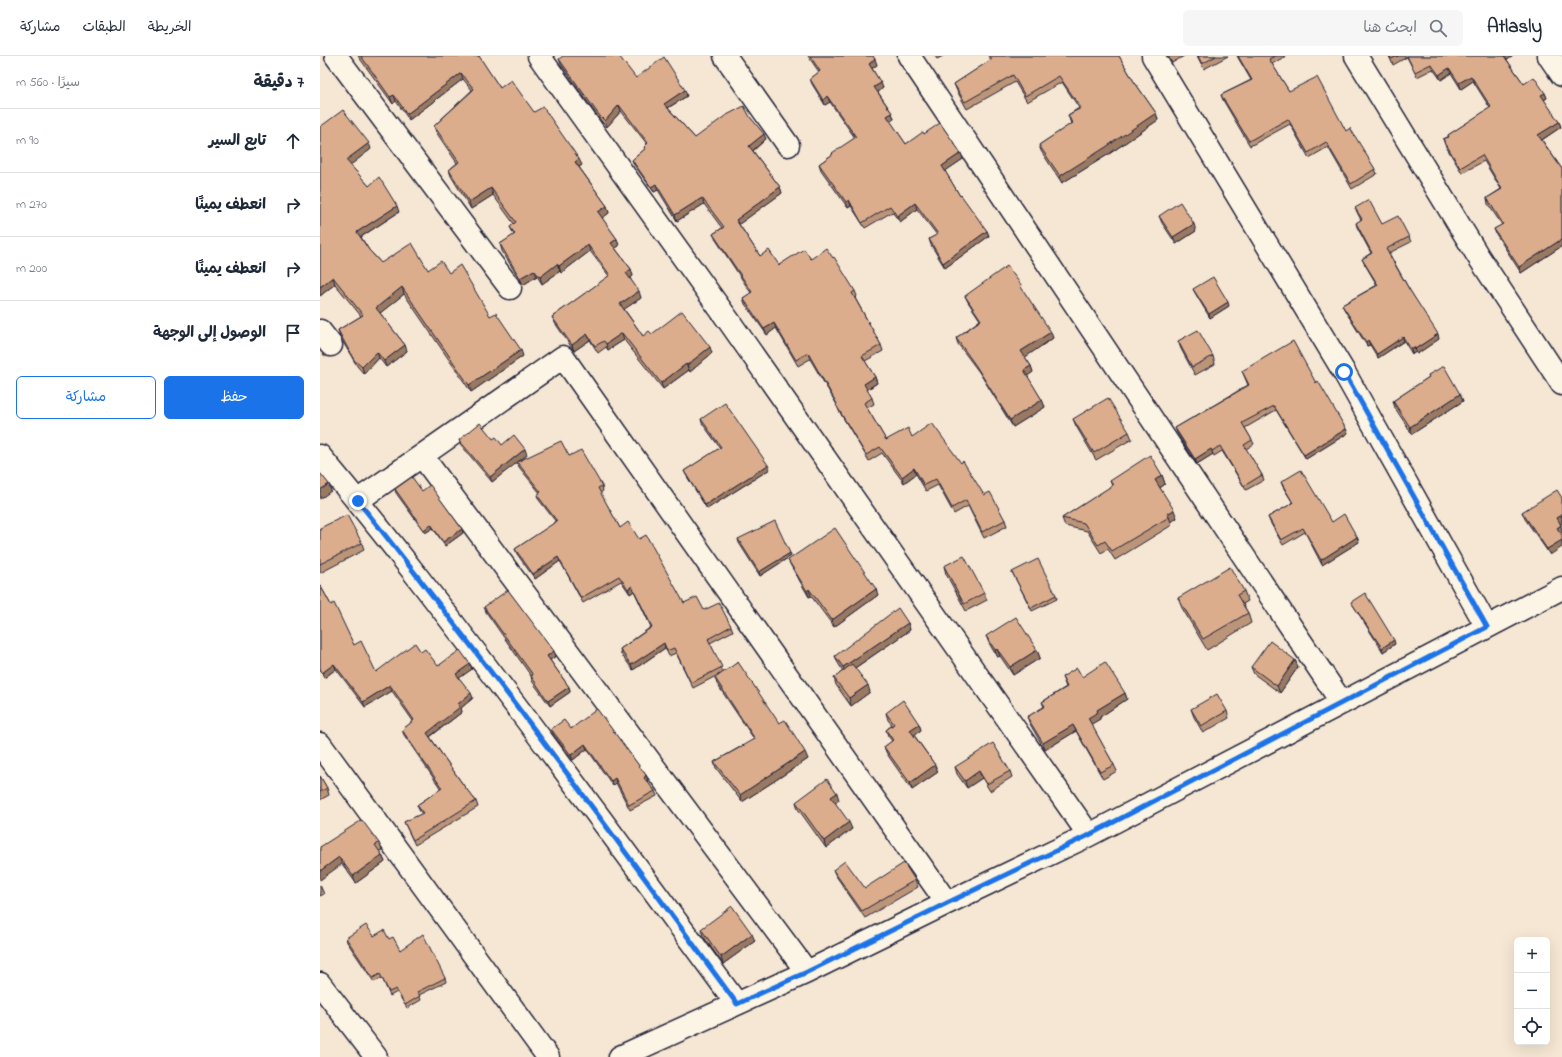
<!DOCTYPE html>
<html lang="ar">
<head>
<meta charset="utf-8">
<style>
  body { margin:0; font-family:"Indie Flower","Playpen Sans Arabic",sans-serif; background:#f6f6f7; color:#1f2937; direction:rtl }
  .controls { position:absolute; right:12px; bottom:12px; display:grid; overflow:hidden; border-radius:6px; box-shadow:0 4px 16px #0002 }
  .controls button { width:36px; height:36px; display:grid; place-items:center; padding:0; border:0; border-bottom:1px solid #e0e1e3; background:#fff; color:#1f2937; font:20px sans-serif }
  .stop { position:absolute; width:12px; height:12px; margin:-9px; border:3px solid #1a73e8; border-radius:50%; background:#fff }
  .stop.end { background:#1a73e8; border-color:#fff; box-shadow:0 1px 4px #0008 }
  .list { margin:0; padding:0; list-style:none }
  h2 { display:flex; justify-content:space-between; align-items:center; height:52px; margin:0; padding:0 16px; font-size:17px }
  h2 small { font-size:13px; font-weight:400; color:#747a83 }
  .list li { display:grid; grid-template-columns:26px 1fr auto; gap:12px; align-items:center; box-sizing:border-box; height:64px; padding:0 16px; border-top:1px solid #e0e1e3 }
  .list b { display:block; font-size:15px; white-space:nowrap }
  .list em { font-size:13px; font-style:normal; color:#747a83 }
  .actions { display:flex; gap:8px; padding:12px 16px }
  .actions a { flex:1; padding:9px 0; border:1px solid #1a73e8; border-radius:6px; text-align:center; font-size:14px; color:#1a73e8 }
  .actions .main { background:#1a73e8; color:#fff }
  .icon { flex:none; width:22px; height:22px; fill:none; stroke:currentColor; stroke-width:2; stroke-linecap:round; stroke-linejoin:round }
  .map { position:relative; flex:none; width:1242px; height:1001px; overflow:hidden; direction:ltr }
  header { display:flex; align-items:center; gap:24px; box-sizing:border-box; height:56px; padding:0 20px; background:#fff; border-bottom:1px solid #e0e1e3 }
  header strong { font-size:19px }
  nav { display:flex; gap:22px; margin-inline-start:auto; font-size:14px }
  .search { width:280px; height:36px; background:#f6f6f7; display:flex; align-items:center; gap:10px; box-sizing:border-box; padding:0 14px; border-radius:6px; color:#747a83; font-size:15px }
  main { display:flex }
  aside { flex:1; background:#fff }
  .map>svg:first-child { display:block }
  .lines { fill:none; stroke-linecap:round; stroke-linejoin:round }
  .minor-casing { stroke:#22223b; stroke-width:25 }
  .minor { stroke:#fcf5e5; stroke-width:22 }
  .wall { fill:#bc9578; stroke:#22223b }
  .shaded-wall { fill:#997962; stroke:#22223b }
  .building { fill:#dbad8c; stroke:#22223b }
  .route { stroke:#1a73e8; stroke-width:5 }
</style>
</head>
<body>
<header>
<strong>Atlasly</strong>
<div class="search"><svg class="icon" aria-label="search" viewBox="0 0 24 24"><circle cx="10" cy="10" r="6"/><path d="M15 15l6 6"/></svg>ابحث هنا</div>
<nav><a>الخريطة</a><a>الطبقات</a><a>مشاركة</a></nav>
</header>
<main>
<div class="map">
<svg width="1242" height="1001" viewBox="0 0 1242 1001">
  <rect width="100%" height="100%" fill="#f5e7d3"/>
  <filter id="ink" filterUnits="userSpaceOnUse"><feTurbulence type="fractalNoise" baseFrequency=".025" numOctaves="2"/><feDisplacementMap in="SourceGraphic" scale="8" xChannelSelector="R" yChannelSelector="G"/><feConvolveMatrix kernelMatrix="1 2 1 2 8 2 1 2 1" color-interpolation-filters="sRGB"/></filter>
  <g filter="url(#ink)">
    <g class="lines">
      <g class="minor-casing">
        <path id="minor" d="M16,0L190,232
          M219,0L411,268L769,779
          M405,0L468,89
          M589,0L1022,647
          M833,0L1024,316L1167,571
          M1036,0L1158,200L1242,328
          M1229,0L1242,19
          M0,275L11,289
          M0,400C64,476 124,555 184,634C263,738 340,843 417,948
          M102,400L487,916
          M37,445L243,301L627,847
          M0,688L228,1001
          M0,928L56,1001
          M300,1001L487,916L627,847L769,779L1242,532"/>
      </g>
      <use href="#minor" class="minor"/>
    </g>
    <path class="wall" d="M38,0H160L159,1L180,32L214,56L262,109L259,111L287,150L289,157L282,162L297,183L299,190L295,192L311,213L313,220L310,222L321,242L304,253L323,280L332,278L392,297L370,316L369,314L343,333L304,284L288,294L286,291L278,297L270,284L254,295L235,267L232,261L289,220L270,195L241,217L240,215L222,228L217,220L203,229L182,195L180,188L194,179L190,171L194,168L173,139L151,153L131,120L129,114L137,107L116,76L114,70L152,34L143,23L89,64L76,45L73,48Z
      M488,0H553L557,9L552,12L563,32L558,36L572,57L574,63L570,65L586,88L604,78L643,103L625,115L640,140L667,175L669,180L625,212L611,189L609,183L617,179L597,153L580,166L572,156L545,172L531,150L528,152L501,114L499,108L535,82L510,46L505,49L492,28L490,23L499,16Z
      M615,0H623L617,3Z
      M668,0H799L813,24L836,57L838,64L789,98L742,127L721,95L719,89L751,68L748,59L759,52L742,26L707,46L695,26L647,53L637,35L634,28L671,4Z
      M848,0H864L852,7Z
      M877,0H908L884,13Z
      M917,0H966L952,8L969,35L1026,75L1055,113L1057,118L1032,133L1008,91L989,102L970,68L930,90L903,44L901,39L931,24Z
      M1069,0H1193L1187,4L1204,28L1225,37L1227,42L1224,44L1239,66L1241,71L1222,84L1242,113V190L1201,217L1176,178L1174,173L1182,169L1168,148L1167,142L1181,133L1164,105L1142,117L1125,89L1123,83L1128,81V79L1170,52L1153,25L1141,33L1131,17L1121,24L1113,13L1097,21L1087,1L1073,9Z
      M239,3L316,22L367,40L348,52L375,82L430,61L446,83L433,95L460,131L462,137L419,168L440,200L459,209L491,203L535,235L537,240L535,242L561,289L563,295L545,305L555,321L557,327L547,334L552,342L554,348L547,352L566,384L592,381L664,439L685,464L687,470L664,482L648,450L634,458L618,429L606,435L596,418L584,427L562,397L549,405L519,355L517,349L490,303L478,310L456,272L447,279L425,248L423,242L431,237L396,184L393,178L402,172L384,148L357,165L338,134L334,136L314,109L312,104L325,93L324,91L327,88L301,55L287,71L281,65L241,8Z
      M0,71L51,93L30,109L49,130L79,156L41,181L49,194L61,207L129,217L170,260L203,300L151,336L84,238L60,257L85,289L87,295L66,311L59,302L44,318L37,310L20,281L18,274L41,260L15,228L0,240Z
      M1035,152L1062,168L1089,181L1091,186L1069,197L1089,233L1119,283L1097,298L1096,296L1092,298L1084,285L1058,302L1050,289L1047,290L1024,253L1022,249L1057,229L1044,207L1042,203L1051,197L1037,171L1036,167L1041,164Z
      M839,160L876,175L856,188L842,167Z
      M873,233L909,250L890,262L875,237Z
      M704,236L733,282L705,301L711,310L713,316L707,320L722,344L725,351L693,371L659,316L638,288L636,282L660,264L648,246L645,240Z
      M858,285L893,300L895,308L875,319L861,293Z
      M922,315L996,327L1026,373L1028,377L986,403L956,354L925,372L932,384L934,388L926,393L942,419L944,424L926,434L902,395L894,400L893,398L877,408L857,377L855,372L928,329Z
      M1108,319L1140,338L1143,345L1092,378L1075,352L1073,345L1109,321Z
      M381,363L450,413L387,453L366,419L364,415L400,392L382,367Z
      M753,363L809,376L812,383L776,404L756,370Z
      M173,383L182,389L207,399L199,405L249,400L282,430L283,435L280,437L300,472L319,483L364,547L384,554L411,570L413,575L390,587L403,616L459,667L488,703L422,746L396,712L394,706L434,683L397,628L395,622L400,618L373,632L356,597L349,600L345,592L313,614L301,598L300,593L331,571L314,535L310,538L301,525L263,547L240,505L215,523L197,498L195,493L236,466L219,444L217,439L220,437L199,411L197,406L172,426L141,389L139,384Z
      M842,419L845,428L840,432L857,462L851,466L852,469L795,504L788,493L781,497L767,475L745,470L742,462L792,430L790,425Z
      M961,426L1012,466L1037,481L1039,486L1002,509L985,476L963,489L950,466L948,461L973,447L963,431Z
      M75,433L102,435L142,473L143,477L125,490L113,472L105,477L76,437Z
      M1242,442V467L1241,468V477L1230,499L1205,463L1202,456Z
      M0,472L42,487L44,494L0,517Z
      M418,483L470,497L471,500L440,520L419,487Z
      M468,504L558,539L514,571L491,540L489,541L471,510Z
      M624,510L664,537L667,544L646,555L626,518Z
      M692,516L736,539L737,543L712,555Z
      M0,529L11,549L34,589L56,616L101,596L118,610L152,613L139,622L153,642L141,652L142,656L110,681L144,730L156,745L158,751L95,789L84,766L102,758L99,754L97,749L121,733L84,679L82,674L93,665L72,635L45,651L16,613L4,622L0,613Z
      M924,535L928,545L923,548L928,557L931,567L887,594L862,552L858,542Z
      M1031,546L1075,588L1063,596L1033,549Z
      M164,551L236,600L230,604L249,631L250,636L230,650L212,625L211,620L166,556Z
      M588,567L590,574L535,612L550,636L531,650L516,629L514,622L523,615L518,607L515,600Z
      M666,580L717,594L720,602L693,619L680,600L677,601L669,587Z
      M975,604L978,611L960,637L934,618L931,611Z
      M742,621H762L805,637L807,643L780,661V663L771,668L794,709L797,715L783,723L756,675L725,694L710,668L707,661L724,651L722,646L746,631Z
      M871,653L907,655L909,662L883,677L874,661Z
      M566,657L599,668L601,674L594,679L615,709L618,716L592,734L567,698L564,691L572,685L568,680L566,674L572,669L568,664Z
      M231,673H251L326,719L328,724L327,725L335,735L337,740L310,754L296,727L293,730L267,693L253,704L233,678Z
      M635,711L690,715L692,721L670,735L662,722L647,732L637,718Z
      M0,720L7,732L9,739L0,744Z
      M519,744L515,747L532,773L506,792L478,753L476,746Z
      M59,787L62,794L59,795L62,799L65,806L36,827L22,808L0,791Z
      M513,814L545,832L595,824L598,831L545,862L516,820Z
      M0,829L4,838L0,840Z
      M381,873L435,885L403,908L383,880Z
      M54,880L69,883L80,894L125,922L126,926L99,939L101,944L87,952L77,936L70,940L62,922L54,926L27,886L26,882Z"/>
    <path class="shaded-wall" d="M1184,0H1193L1186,5Z
      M555,3L557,9L551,13L549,8Z
      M1129,12L1131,17L1121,24L1119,19Z
      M141,17L143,23L89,64L87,58Z
      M1151,20L1153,25L1141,33L1139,27Z
      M561,27L563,32L557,37L554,31Z
      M365,34L367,40L346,53L344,48Z
      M1225,37L1227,42L1223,44L1221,39Z
      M74,39L76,45L73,48L70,41Z
      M507,40L510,46L505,49L503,44Z
      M299,49L301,55L287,71L285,65Z
      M572,57L574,63L569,66L567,60Z
      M836,57L838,64L789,98L742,127L740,120Z
      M1239,66L1241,71L1220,85L1218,79Z
      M444,78L446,83L431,96L429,90Z
      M49,87L51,93L28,111L26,104Z
      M641,97L643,103L624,116L622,110Z
      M259,103L262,109L257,112L255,106Z
      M336,128L338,134L334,136L331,131Z
      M460,131L462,137L418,169L416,164Z
      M171,132L173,139L151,153L149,146Z
      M382,142L384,148L357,165L355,159Z
      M529,144L531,150L528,152L526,146Z
      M595,147L597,153L580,166L577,160Z
      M77,150L79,156L39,182L37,176Z
      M287,150L289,157L281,163L278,156Z
      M874,168L876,175L856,188L853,181Z
      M667,175L669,180L625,212L623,207Z
      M297,183L299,190L294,193L291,187Z
      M1242,183V190L1201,217L1199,211Z
      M268,189L270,195L241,217L239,210Z
      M237,208L240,215L222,228L220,221Z
      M311,213L313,220L309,223L306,217Z
      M214,214L217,220L203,229L200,222Z
      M13,221L15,228L0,240V231Z
      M82,231L84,238L59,258L56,252Z
      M319,235L321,242L303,254L300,248Z
      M908,246L909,250L890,262L889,258Z
      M454,267L456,272L447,279L444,273Z
      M731,276L733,282L704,302L701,295Z
      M302,277L304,284L288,294L286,288Z
      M267,278L270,284L254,295L252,289Z
      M1118,278L1119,283L1097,298L1095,293Z
      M1083,281L1084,285L1058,302L1057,298Z
      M1048,284L1050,289L1047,290L1046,286Z
      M85,289L87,295L66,311L64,305Z
      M390,291L392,297L370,316L367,309Z
      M1094,291L1096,296L1092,298L1091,293Z
      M201,294L203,300L151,336L149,329Z
      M57,296L59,302L44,318L42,311Z
      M366,308L369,314L343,333L341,327Z
      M711,310L713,316L706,321L704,314Z
      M555,321L557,327L546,334L544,328Z
      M1140,338L1143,345L1092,378L1090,371Z
      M722,344L725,351L693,371L690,364Z
      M1026,373L1028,377L986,403L984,399Z
      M205,393L207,399L172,426L170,421Z
      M891,393L893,398L877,408L875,403Z
      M448,409L450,413L387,453L385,449Z
      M594,412L596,418L584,427L582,421Z
      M842,419L845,428L838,433L835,424Z
      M9,428L11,435L0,443V434Z
      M854,454L857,462L851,466L849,461L847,458Z
      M1242,459V467L1239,469L1237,462Z
      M111,468L113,472L105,477L104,474Z
      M1241,469L1242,476L1240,478L1237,472Z
      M142,473L143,477L125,490L123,486Z
      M1037,481L1039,486L1002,509L1001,504Z
      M1242,484V491L1230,499L1227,493Z
      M470,497L471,500L440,520L439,516Z
      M238,501L240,505L215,523L213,518Z
      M312,530L314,535L310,538L308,533Z
      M489,533L491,540L489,541L487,535Z
      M556,533L558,539L514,571L512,564Z
      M588,567L590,574L526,618L523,611Z
      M1074,584L1075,588L1063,596L1062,592Z
      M344,587L345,592L313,614L311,609Z
      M677,593L680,600L677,601L675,594Z
      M717,594L720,602L693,619L690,611Z
      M234,595L236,600L229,605L227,600Z
      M975,604L978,611L960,637L957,630Z
      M14,608L16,613L4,622L2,617Z
      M150,608L152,613L138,623L136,618Z
      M70,629L72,635L45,651L43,646Z
      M548,629L550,636L531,650L529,642Z
      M249,631L250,636L230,650L228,645Z
      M151,637L153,642L141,652L142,656L108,682L107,677L138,648Z
      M805,637L807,643L780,661V663L770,669L768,662L777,654Z
      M599,668L601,674L593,680L590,674Z
      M753,669L756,675L725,694L723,687Z
      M265,688L267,693L253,704L251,699Z
      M485,696L488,703L422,746L420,739Z
      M615,709L618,716L592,734L590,727Z
      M659,715L662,722L647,732L645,725Z
      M326,719L328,724L325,726L324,722Z
      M295,722L296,727L293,730L291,725Z
      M517,737L519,744L514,748L511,741Z
      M529,766L532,773L506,792L504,785Z
      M62,799L65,806L36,827L33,820Z
      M19,801L22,808L0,824V815Z
      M432,878L435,885L403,908L401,901Z"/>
    <path class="building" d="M41,0H159L180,32L191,24L214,56L223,51L259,103L255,106L287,150L278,156L297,183L291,187L311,213L306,217L319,235L300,248L323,280L329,275L332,278L362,255L390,291L367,309L366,308L341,327L302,277L286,288L284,285L275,290L267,278L252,289L232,261L290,219L268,189L239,210L237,208L220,221L214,214L200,222L180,188L195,178L190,171L196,166L171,132L149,146L129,114L139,106L114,70L154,33L141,17L87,58L74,39L70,41Z
      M243,0H299L316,22L344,1L365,34L344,48L375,82L405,60L424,50L430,61L444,78L429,90L460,131L416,164L440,200L449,194L459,209L484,193L491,203L506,192L513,202L514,201L535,235L532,237L561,289L542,300L555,321L544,328L552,342L544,347L566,384L588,372L592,381L612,367L641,407L643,405L664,439L670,436L685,464L662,476L646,444L632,452L616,423L604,429L594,412L582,421L560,391L546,399L516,349L517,348L488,297L476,304L454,267L444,273L423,242L432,236L393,178L404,171L382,142L355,159L336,128L331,131L312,104L326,92L324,91L328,87L299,49L285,65L279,59L239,3Z
      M490,0H553L555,3L549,8L561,27L554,31L572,57L567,60L586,88L603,76L604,78L620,67L641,97L622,110L640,140L641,139L667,175L623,207L609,183L618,178L595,147L577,160L570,150L542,167L529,144L526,146L499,108L513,98L512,97L536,81L507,40L503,44L490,23L500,15Z
      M670,0H799L813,24L836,57L786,91L740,120L719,89L752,67L748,59L761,52L739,20L705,40L693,19L645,46L634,28L672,3Z
      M878,0H896L882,8Z
      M918,0H955L949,3L969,35L997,21L1026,75L1030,72L1055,113L1031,128L1006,86L988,97L968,63L929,85L901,39L932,24Z
      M1070,0H1078L1071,3Z
      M1087,0H1184L1204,28L1214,21L1225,37L1221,39L1239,66L1218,79L1242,113V183L1199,211L1174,173L1183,168L1167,142L1182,133L1162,99L1140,112L1123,83L1129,81L1128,79L1171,51L1151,20L1139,27L1129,12L1119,19L1111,8L1095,16Z
      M23,54L49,87L26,104L49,130L59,121L77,150L37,176L49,194L61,207L92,187L108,214L121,205L129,217L140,209L170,260L176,257L201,294L149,329L82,231L56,252L85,289L64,305L57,296L42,311L34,304L18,274L43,259L13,221L0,231V71Z
      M1049,144L1062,168L1078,160L1089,181L1066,193L1089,233L1118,278L1095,293L1094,291L1091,293L1083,281L1057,298L1048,284L1046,286L1022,249L1058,229L1042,203L1052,197L1036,167L1042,163L1035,152Z
      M860,146L874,168L853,181L839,160Z
      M687,210L702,230L701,231L731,276L701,295L711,310L704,314L722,344L690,364L656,310L636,282L661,264L645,240Z
      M893,221L908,246L889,258L873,233Z
      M878,274L893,300L872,311L858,285Z
      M973,285L996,327L998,325L1026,373L984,399L954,350L922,367L932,384L924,389L942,419L924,430L900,390L892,395L891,393L875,403L855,372L929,329L922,315Z
      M1124,310L1140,338L1090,371L1073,345L1109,321L1108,319Z
      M788,342L809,376L774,397L753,363Z
      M405,347L448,409L385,449L364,415L401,391L381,363Z
      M160,367L173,383L176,381L182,389L194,379L205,393L170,421L139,384Z
      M241,385L249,400L261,394L282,430L278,432L300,472L308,466L319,483L326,479L364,547L377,541L384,554L399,547L411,570L388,583L402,611L371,627L354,592L347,595L344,587L311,609L300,593L332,571L312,530L308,533L299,520L261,542L238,501L213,518L195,493L237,465L217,439L221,436L197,406Z
      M830,399L842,419L835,424L854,454L847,458L849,461L792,495L785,485L778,489L764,467L742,462L793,429L790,425Z
      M981,414L1012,466L1024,458L1037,481L1001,504L983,472L961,484L948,461L973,447L961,426Z
      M0,417L9,428L0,434Z
      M92,421L102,435L110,429L142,473L123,486L111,468L104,474L75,433Z
      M1237,434L1242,442V459L1237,462L1241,469L1237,472L1242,479V484L1227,493L1202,456Z
      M27,459L42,487L0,508V472Z
      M455,465L470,497L439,516L418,483Z
      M515,472L556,533L512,564L489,533L487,535L468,504Z
      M644,500L664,537L644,548L624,510Z
      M718,503L736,539L711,552L692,516Z
      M910,511L924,535L917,539L928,557L883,583L858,542Z
      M0,529L11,549L14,547L34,589L41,585L56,616L95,587L101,596L105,593L118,610L140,594L150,608L136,618L151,637L138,648L140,651L107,677L144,730L156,745L93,784L84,766L103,757L97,749L122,732L82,674L94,664L70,629L43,646L14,608L2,617L0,612Z
      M188,534L234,595L227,600L249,631L228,645L211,620L213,619L164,551Z
      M1045,537L1074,584L1062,592L1031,546Z
      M578,552L588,567L523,611L515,600Z
      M696,561L717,594L690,611L677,593L675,594L666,580Z
      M950,585L975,604L957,630L931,611Z
      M418,606L459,667L465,664L485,696L420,739L394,706L435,683L395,622Z
      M785,606L805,637L777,654L778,656L768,662L794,709L780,716L753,669L723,687L707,661L725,650L722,646L747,631L742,621L757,612L762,621Z
      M532,608L548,629L529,642L514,622Z
      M897,638L907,655L881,670L871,653Z
      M583,644L599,668L590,674L615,709L590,727L564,691L573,684L566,674L574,668L566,657Z
      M277,653L326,719L324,722L335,735L309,749L295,722L291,725L265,688L251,699L231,673L244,664L251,673Z
      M673,687L690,715L667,728L659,715L645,725L635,711Z
      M0,720L7,732L0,736Z
      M507,723L517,737L511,741L529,766L504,785L476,746Z
      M42,764L59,787L55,789L62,799L33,820L19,801L0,815V791Z
      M525,805L545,832L584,807L595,824L542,855L513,814Z
      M412,850L432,878L401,901L381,873Z
      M46,869L54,880L64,874L69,883L73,881L80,894L103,878L125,922L97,936L100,940L85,949L76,933L69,936L60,918L53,922L26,882Z"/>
  </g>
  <g class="lines" filter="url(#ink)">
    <path class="route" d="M38,445C169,609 293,779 417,948L487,916L627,847L769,779L1167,571L1024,316"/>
  </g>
</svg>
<div class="controls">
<button>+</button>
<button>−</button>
<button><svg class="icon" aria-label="locate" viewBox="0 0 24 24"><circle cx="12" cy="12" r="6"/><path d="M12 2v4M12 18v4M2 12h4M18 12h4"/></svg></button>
</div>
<div class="stop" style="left:1024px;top:316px"></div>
<div class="stop end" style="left:38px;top:445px"></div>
</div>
<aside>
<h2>7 دقيقة<small>سيرًا · 560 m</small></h2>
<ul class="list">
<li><svg class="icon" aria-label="ahead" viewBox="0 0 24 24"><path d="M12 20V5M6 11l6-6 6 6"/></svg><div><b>تابع السير</b></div><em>90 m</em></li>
<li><svg class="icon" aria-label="right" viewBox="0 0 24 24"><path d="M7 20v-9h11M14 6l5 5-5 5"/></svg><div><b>انعطف يمينًا</b></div><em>270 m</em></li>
<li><svg class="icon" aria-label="right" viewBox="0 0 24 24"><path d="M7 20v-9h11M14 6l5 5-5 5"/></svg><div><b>انعطف يمينًا</b></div><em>200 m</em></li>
<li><svg class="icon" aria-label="arrive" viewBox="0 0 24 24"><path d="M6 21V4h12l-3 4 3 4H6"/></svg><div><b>الوصول إلى الوجهة</b></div></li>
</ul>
<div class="actions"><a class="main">حفظ</a><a>مشاركة</a></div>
</aside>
</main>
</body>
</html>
